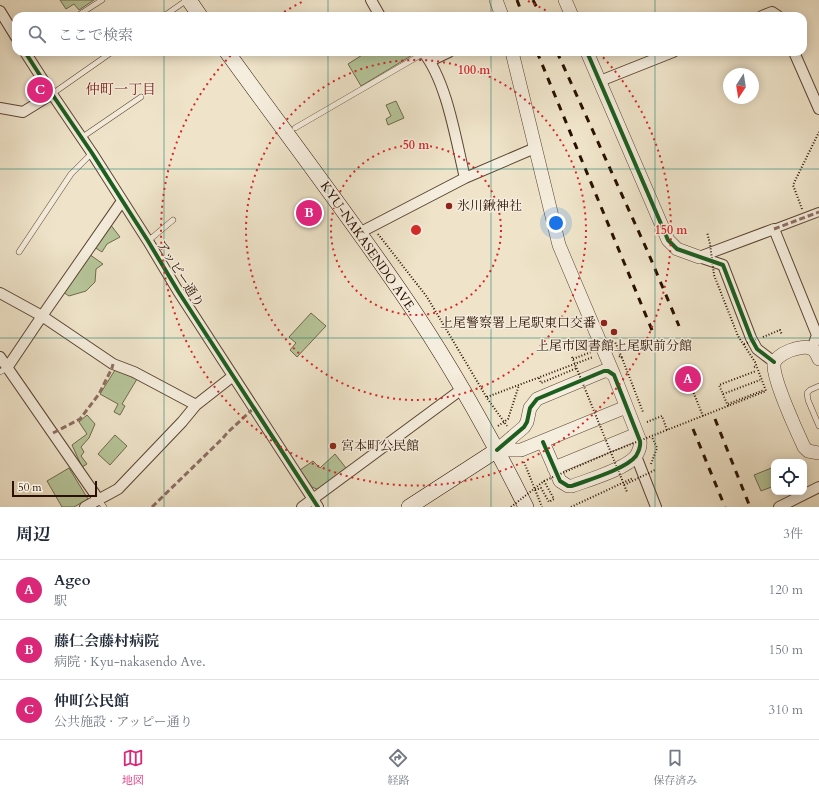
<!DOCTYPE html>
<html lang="ja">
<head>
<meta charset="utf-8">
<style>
  body { margin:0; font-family:Cardo,"Noto Serif JP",serif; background:#f6f6f7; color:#1f2937 }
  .controls { position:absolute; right:12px; bottom:12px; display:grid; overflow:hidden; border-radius:8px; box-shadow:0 2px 10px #0003 }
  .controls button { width:36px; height:36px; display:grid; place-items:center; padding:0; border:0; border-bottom:1px solid #e0e1e3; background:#fff; color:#1f2937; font:20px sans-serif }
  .compass { position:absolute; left:723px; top:68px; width:36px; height:36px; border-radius:50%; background:#fff; box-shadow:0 2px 10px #0003; rotate:192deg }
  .scale { position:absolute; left:12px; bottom:10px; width:85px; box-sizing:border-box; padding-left:4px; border:2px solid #2a1000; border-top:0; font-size:11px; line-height:14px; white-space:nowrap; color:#2a1000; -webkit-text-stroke:3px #f5eddd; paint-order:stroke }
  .you { position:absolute; left:556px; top:223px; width:14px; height:14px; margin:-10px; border:3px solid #fff; border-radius:50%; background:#1a73e8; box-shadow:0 0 0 6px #1a73e833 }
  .badge { display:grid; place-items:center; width:26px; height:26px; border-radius:50%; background:#db2777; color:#fff; font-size:13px; font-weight:700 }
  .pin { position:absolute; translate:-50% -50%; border:2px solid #fff; box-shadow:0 1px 4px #0006 }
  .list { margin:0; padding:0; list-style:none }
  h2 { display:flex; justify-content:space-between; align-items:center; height:52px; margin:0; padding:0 16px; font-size:17px }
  h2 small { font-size:13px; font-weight:400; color:#747a83 }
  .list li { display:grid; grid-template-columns:26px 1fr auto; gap:12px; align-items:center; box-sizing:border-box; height:60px; padding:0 16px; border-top:1px solid #e0e1e3 }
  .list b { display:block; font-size:15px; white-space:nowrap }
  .list p { margin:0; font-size:13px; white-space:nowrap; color:#747a83 }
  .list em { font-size:13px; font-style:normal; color:#747a83 }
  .icon { flex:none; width:22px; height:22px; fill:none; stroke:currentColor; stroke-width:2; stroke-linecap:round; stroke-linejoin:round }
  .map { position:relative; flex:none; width:819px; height:507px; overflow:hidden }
  .search { position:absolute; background:#fff; box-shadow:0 2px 10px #0003; left:12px; right:12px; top:12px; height:44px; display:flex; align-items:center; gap:10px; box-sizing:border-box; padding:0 14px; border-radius:12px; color:#747a83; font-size:15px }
  .sheet { height:232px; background:#fff }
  nav { display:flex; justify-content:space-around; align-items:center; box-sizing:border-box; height:56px; border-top:1px solid #e0e1e3; background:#fff; font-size:11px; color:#747a83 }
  nav a { display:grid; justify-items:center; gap:2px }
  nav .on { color:#db2777 }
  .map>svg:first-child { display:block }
  .green { fill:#b6c599; stroke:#706a4c }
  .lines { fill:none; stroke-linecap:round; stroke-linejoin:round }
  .service-casing { stroke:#5b4532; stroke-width:6 }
  .pedestrian-casing { stroke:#5b4532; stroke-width:10 }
  .minor-casing { stroke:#5b4532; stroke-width:12 }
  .tertiary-casing { stroke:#5b4532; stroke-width:14 }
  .secondary-casing { stroke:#2a1000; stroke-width:16 }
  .path { stroke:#2a1000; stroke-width:2; stroke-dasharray:1 2; stroke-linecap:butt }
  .service { stroke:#f5eddd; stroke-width:5 }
  .pedestrian { stroke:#f5eddd; stroke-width:8 }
  .minor { stroke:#f5eddd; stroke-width:10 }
  .tertiary { stroke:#f5eddd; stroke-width:13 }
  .secondary { stroke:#f5eddd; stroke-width:15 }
  .rail { stroke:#2a1000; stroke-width:3; stroke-dasharray:7 7; stroke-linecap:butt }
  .path-bridge { stroke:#2a1000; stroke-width:2; stroke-dasharray:1 2; stroke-linecap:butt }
  .quiet { stroke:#8d6e63; stroke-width:3; stroke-dasharray:6 3; stroke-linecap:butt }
  .cycleway-casing { stroke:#f5eddd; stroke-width:6 }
  .cycleway { stroke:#1b5e20; stroke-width:4 }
  .grid { fill:none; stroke:#0f766e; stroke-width:1; stroke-opacity:0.55 }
  .ring { fill:none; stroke:#d62828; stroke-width:2; stroke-dasharray:2 4 }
  .poi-dot { fill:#8f2418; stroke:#f5eddd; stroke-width:1.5 }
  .labels { text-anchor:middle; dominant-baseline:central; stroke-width:3; stroke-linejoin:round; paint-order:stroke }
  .poi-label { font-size:13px; fill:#2a1000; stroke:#f5eddd; text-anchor:start }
  .street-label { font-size:13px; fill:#2a1000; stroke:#f5eddd }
  .neighbourhood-label { font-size:14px; fill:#7a1f14; stroke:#f5eddd }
  .centre { fill:#d62828; stroke:#f5eddd; stroke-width:2 }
  .ring-label { font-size:12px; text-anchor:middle; font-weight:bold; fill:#d62828; stroke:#f5eddd; stroke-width:3; stroke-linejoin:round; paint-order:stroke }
</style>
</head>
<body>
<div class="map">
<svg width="819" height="507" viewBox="0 0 819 507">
  <rect width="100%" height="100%" fill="#efe4ca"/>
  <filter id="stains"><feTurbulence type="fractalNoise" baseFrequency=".005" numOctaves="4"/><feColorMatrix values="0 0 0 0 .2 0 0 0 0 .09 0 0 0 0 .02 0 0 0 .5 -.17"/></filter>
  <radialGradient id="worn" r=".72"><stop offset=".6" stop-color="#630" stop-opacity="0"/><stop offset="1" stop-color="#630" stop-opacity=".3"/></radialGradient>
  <path class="green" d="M60,0H94L79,10L74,4L66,9Z
    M367,52H412L414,54L361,86L348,64Z
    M396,101L404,118L388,125L386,119L391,116L386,105Z
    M110,224L120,237L107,244L102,252L94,247Z
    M89,254L103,264L96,269L95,282L86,291L69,296L63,292Z
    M311,313L326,326L297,357L290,350L296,343L289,337Z
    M115,370L137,379L122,404L125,406L120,415L114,412L118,404L100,394Z
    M87,415L95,424L89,438L81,447L84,452L81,456L87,464L82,467L72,445L87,434L79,422Z
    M115,435L127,446L110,465L98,454Z
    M335,454L346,468L319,490L312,487L300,470L313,461L320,468Z
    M774,467V486L761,491L754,475Z
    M69,468L88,499L74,507H62L47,481Z"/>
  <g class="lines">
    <g class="service-casing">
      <path id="service" d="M77,16L102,0
        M164,16L187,0
        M52,94L112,52
        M295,128L424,53
        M81,138L141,97
        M148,241L173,220
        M19,252L71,174L92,153
        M0,372L7,368
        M819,386L810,390L807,393L808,400L819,426
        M99,500L104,507"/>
    </g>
    <g class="pedestrian-casing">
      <path id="pedestrian" d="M774,229L819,212"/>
    </g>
    <g class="minor-casing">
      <path id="minor" d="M371,0L380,16
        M0,11L16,37
        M762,16L772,12L778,16
        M25,52L52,94L92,153L148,241L178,291L318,507
        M423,52C447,81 456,141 465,178
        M794,52L819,109
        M430,61L449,52
        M600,81L673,52
        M0,108L23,112L52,94
        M359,233L465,178L535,148
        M699,257L774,229L817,335L812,349
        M699,257L723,265L751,338L757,349L774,362
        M0,293L42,316L113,364L134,372L196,405
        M0,357L99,500
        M7,368L42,316L122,201
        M636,456L656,507
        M85,507L118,489L182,422L196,405L233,376
        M302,507L462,389
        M779,507L819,487"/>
    </g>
    <g class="tertiary-casing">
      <path id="tertiary" d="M496,0L502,16
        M565,0L572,16
        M512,52L559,245L614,375
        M587,52L668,240L677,249L699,257
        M819,359C817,355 816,351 812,349C803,343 774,354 774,365C773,379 797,432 804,447L808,451L819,453
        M497,450L524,427L527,422L530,408L537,399L604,371H608L614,375L640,441C641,447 639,451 636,456C626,469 588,480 572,486H568L560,481L543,442
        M497,450H521L626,407
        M554,468L637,434"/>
    </g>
    <g class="secondary-casing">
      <path id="secondary" d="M189,0L200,16
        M227,52C285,132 345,211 401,292C448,360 489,433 526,507
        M409,507L497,450"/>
    </g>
    <path class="path" d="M802,209L793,185L819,132
      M378,234L427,297L487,398L507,426
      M763,337L780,330L782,335
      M613,343L615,342L622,358
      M619,356L622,358L643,412
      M573,359L591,352
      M754,367L756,366
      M539,378L541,383L577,368
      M688,379L703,416
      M723,394L760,380
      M487,397L593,357
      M728,404L764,390
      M728,406L719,385L756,371
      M647,422L662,416L667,430
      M498,426L508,419L519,385
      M524,462L542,507
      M651,464L657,448L652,437
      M535,490L541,488L549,502L554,499L544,481
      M571,507L633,478"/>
    <use href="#service" class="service"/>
    <use href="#pedestrian" class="pedestrian"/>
    <use href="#minor" class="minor"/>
    <use href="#tertiary" class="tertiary"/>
    <use href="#secondary" class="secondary"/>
    <path class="rail" d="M517,0L523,16
      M533,0L541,16
      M537,52L654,335
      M557,52L647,250L679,326
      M715,419L750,507
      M693,429L725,507"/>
    <path class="path-bridge" d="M744,344L756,340
      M598,349L610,344
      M572,357L627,492
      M624,485L655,470
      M511,507L544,481L611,452L766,391L755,362L738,336L714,275L710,244L707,232"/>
    <path class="quiet" d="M774,229L819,212
      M53,433L80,419L99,394L112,368L113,364
      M152,507L223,438L227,433L254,408"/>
    <g class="cycleway-casing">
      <path id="cycleway" d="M25,52L52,94L92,153L148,241L178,291L318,507
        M587,52L668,240L677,249L723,265L751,338L757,349L774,362
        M497,450L524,427L527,422L530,408L537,399L604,371H608L614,375L640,441C641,447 639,451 636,456C626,469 588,480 572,486H568L560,481L543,442"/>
    </g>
    <use href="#cycleway" class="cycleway"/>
  </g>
  <path class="grid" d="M164,0V16M328,0V16M491,0V16M655,0V16M164,52V507M328,52V507M491,52V507M655,52V507M0,169H819M0,338H819"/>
  <g class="ring">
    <circle cx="416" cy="230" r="85"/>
    <circle cx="416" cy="230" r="170"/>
    <path d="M279 15A255 255 0 0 1 304 1M528 1A255 255 0 0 1 553 15M599 53A255 255 0 1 1 233 53"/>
  </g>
  <g class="poi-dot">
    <circle cx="449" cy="206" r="4"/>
    <circle cx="604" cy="323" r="4"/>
    <circle cx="614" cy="332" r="4"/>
    <circle cx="333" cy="446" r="4"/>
  </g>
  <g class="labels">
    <g class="poi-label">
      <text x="457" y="206">氷川鍬神社</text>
      <text x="596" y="323" text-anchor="end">上尾警察署上尾駅東口交番</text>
      <text x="614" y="346" text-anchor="middle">上尾市図書館上尾駅前分館</text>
      <text x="341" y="446">宮本町公民館</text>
    </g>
    <g class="street-label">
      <text transform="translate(368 247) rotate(55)">KYU-NAKASENDO AVE.</text>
      <text transform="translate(180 274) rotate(58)">アッピー通り</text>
    </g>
    <g class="neighbourhood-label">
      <text x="121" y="89">仲町一丁目</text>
    </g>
  </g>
  <circle cx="416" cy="230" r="6" class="centre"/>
  <g class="ring-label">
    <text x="474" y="74">100 m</text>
    <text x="416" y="149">50 m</text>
    <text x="671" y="234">150 m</text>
  </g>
  <rect width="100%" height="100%" filter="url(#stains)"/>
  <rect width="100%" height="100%" fill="url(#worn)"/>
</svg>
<div class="controls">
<button><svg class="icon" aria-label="locate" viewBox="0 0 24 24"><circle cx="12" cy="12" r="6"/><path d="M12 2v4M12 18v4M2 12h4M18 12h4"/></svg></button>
</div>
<svg class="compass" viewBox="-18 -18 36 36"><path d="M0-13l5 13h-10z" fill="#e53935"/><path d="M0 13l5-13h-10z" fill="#747a83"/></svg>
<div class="scale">50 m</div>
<div class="you"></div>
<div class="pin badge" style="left:688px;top:379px">A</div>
<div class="pin badge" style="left:309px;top:213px">B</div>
<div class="pin badge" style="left:40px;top:90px">C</div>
<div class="search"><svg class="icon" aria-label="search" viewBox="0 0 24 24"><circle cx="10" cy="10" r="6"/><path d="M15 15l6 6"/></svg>ここで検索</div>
</div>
<section class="sheet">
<h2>周辺<small>3件</small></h2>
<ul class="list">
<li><span class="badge">A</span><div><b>Ageo</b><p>駅</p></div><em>120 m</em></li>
<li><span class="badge">B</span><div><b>藤仁会藤村病院</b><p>病院 · Kyu-nakasendo Ave.</p></div><em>150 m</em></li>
<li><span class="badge">C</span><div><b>仲町公民館</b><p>公共施設 · アッピー通り</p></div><em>310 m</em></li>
</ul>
</section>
<nav>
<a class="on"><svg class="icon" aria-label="map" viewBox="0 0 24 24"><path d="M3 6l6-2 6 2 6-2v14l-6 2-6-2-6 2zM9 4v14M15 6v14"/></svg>地図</a>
<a><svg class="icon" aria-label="directions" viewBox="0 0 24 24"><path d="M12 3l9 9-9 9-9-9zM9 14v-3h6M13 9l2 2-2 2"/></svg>経路</a>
<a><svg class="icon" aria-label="saved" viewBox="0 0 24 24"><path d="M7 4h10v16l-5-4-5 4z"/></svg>保存済み</a>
</nav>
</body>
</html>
